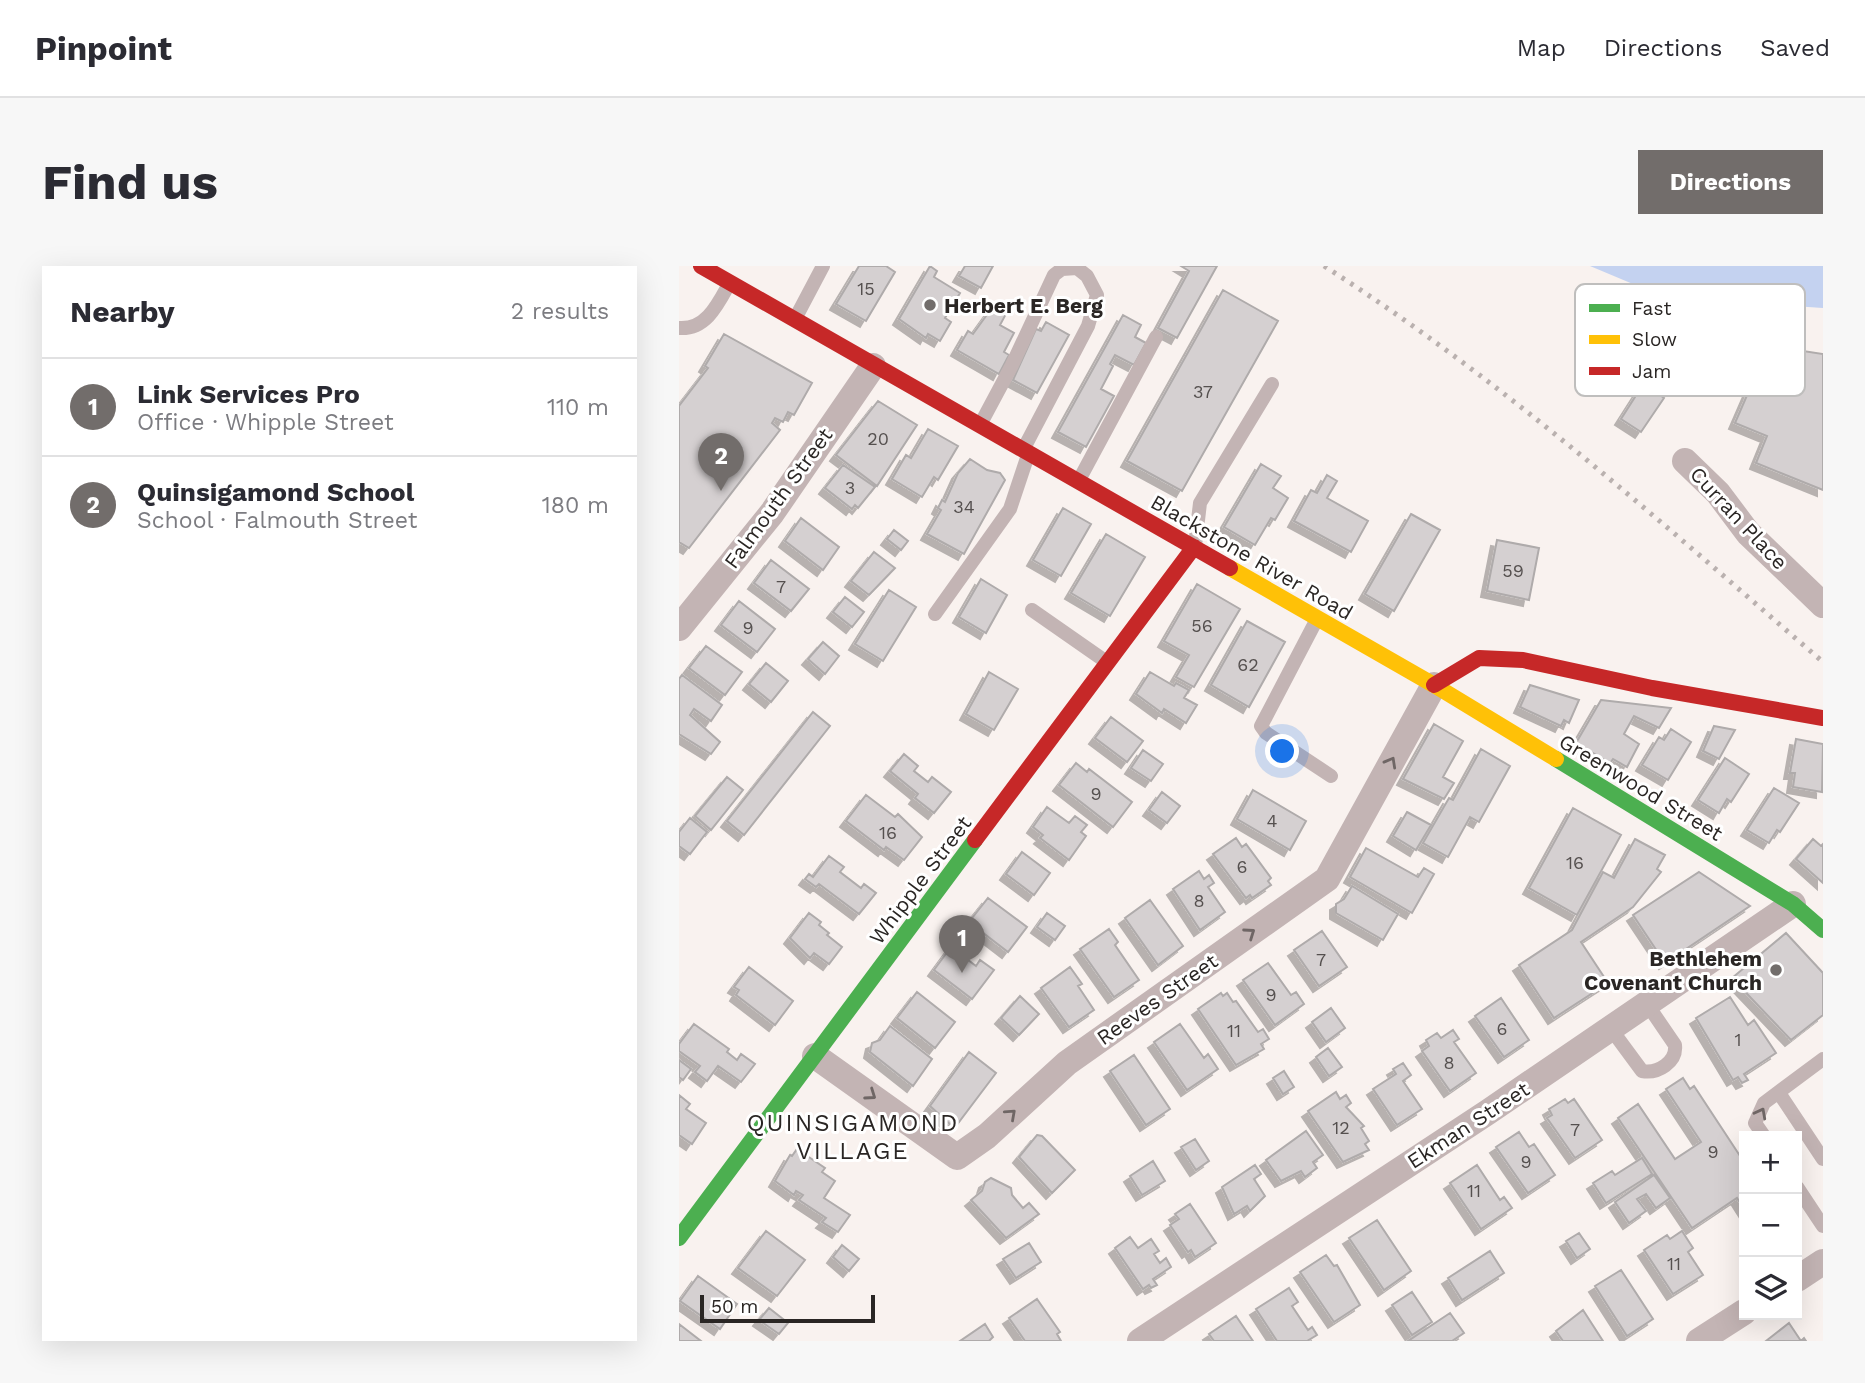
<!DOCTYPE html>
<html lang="en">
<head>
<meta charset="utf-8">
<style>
  body { margin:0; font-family:"Work Sans",sans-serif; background:#f7f7f7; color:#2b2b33 }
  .controls { position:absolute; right:21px; bottom:21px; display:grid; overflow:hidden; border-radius:0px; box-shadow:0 7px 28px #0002 }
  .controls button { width:63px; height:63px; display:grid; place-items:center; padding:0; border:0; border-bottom:2px solid #e1e1e2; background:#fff; color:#2b2b33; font:35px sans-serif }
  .scale { position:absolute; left:21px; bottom:18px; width:175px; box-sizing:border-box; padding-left:7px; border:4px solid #2a2624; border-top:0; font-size:19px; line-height:24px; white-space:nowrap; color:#2a2624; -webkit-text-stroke:5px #fff; paint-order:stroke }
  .you { position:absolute; left:604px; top:486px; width:24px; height:24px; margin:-18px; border:5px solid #fff; border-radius:50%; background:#1a73e8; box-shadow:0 0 0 10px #1a73e833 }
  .badge { display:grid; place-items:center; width:46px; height:46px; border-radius:50%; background:#726d6b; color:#fff; font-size:23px; font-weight:700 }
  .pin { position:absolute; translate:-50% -58px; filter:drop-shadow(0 2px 4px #0008) }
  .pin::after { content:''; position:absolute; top:37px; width:24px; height:21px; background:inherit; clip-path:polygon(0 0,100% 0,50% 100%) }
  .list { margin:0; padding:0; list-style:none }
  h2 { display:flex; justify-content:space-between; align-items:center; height:91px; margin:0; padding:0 28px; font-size:30px }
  h2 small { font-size:23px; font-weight:400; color:#7c7c81 }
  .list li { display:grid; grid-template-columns:46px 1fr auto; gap:21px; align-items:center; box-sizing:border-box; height:98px; padding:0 28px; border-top:2px solid #e1e1e2 }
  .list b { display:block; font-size:26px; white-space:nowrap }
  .list p { margin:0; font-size:23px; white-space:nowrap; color:#7c7c81 }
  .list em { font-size:23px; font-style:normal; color:#7c7c81 }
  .icon { flex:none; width:38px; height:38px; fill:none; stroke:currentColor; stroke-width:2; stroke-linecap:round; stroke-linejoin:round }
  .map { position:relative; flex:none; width:1144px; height:1075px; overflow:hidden; border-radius:0px }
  header { display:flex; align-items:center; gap:42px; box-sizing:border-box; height:98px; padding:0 35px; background:#fff; border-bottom:2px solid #e1e1e2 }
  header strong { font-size:33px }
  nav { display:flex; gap:38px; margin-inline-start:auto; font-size:24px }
  .intro { display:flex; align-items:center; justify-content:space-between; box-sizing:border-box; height:168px; padding:0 42px }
  h1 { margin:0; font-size:49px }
  .button { padding:18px 32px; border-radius:0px; background:#726d6b; color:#fff; font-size:24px; font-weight:700 }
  main { display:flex; gap:42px; padding:0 42px }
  aside { flex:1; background:#fff; border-radius:0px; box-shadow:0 7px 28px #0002 }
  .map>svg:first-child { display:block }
  .water { fill:#c4d2f0 }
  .building { fill:#d5d0d1; stroke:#afabab; stroke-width:2; filter:url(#shadow) }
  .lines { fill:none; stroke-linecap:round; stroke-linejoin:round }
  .lane { stroke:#c3b4b4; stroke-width:14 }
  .street { stroke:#c3b4b4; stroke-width:26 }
  .fast { stroke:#4caf50; stroke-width:16 }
  .slow { stroke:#ffc107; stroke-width:16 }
  .jam { stroke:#c62828; stroke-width:16 }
  .rail { stroke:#bab1af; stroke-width:5; stroke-dasharray:3.5 7; stroke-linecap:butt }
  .oneway { stroke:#6f6665 }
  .poi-dot { fill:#726d6b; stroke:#fff; stroke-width:2.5 }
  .labels { text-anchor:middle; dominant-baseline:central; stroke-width:6; stroke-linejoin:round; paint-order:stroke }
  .number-label { font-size:18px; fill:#55504f }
  .poi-label { font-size:21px; font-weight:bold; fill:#2a2624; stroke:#fff; text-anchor:start }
  .street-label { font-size:21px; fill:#2a2624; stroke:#fff }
  .quarter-label { font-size:24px; letter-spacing:2px; fill:#2a2624; stroke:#fff }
  .key { fill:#fff; stroke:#bfbebd; stroke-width:2 }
  .key-label { font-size:19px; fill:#2a2624 }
</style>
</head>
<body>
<header>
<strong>Pinpoint</strong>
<nav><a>Map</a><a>Directions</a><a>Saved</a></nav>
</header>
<div class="intro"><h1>Find us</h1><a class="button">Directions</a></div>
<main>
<aside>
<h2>Nearby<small>2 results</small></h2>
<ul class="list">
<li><span class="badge">1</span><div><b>Link Services Pro</b><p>Office · Whipple Street</p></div><em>110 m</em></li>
<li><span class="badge">2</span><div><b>Quinsigamond School</b><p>School · Falmouth Street</p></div><em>180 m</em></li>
</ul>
</aside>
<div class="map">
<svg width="1144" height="1075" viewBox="0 0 1144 1075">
  <defs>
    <filter id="shadow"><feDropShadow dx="-6" dy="6" stdDeviation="0" flood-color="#0004"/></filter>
  </defs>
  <rect width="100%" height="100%" fill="#f9f2ef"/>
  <path class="water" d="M911,0H1144V42L1026,34L973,26Z"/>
  <path class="building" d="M180,0H207L216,6L187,55L157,38Z
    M251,0L258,5L255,11L281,27L266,52L272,56L261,75L249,68L247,72L220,53Z
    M286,0H314L302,22L280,10Z
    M502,0H538L498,72L479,62L510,5Z
    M544,24L599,55L503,225L448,195Z
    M315,39L328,46L321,59L335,67L325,86L330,89L320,108L278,84L289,65L294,68Z
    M444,49L462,59L456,71L467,77L455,99L436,89L431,98L434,100L422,123L435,130L407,181L379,166Z
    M367,56L390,69L358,127L334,114L357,63L362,65Z
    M45,68L133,117L115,149L109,146L104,156L96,152L93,157L101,164L10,282L0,276V140L29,102L26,100Z
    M1124,85L1144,88V224L1077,197L1088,170L1056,157L1082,97L1113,111Z
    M972,106L989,117L981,129L985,132L962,166L942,153Z
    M199,135L238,159L198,220L157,189Z
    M249,163L279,180L259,214L255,211L243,231L213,213L227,189L232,192Z
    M291,193L308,204L321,207L326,214L285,288L248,268L262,244L259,242L263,234L266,236L279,207Z
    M582,198L602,210L594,222L609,232L596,254L592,252L576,279L545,261Z
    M164,199L196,221L179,242L176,239L173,243L146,222Z
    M648,209L658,215L648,232L689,255L672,286L615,255L632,224L638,227Z
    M384,242L412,258L382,310L354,294Z
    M732,248L761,264L715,345L686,328Z
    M122,252L160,281L144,304L106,275Z
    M215,264L229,275L222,284L208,273Z
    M427,268L466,291L431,350L392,327Z
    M818,274L860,282L850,334L808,325Z
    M195,286L216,302L190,329L172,315Z
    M92,294L130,323L112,345L75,317Z
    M302,313L328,329L307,367L280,351Z
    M518,318L561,343L515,421L497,411L510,389L485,375Z
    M210,324L237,341L204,395L176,378Z
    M166,331L185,346L173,361L154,346Z
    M60,335L96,363L78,386L42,359Z
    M568,355L606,376L570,441L532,419Z
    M144,376L160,390L146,408L129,393Z
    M27,380L63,406L46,429L10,402Z
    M87,397L109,415L92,436L70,418Z
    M310,406L339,423L315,464L287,448Z
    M471,406L495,420L497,417L510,424L505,432L518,439L507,457L485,443L483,447L457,428Z
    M3,409L43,439L32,455L15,443L11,449L41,476L32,488L0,468V413Z
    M851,419L900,434L890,457L885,454L882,460L841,441Z
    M922,434L992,442L980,462L955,450L945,468L960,478L948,501L934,493L931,497L897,477Z
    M134,446L151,460L65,569L48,555Z
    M432,451L464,475L448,496L416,472Z
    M755,458L784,475L764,511L775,517L765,533L724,513Z
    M1035,460L1056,464L1040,493L1024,485Z
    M992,463L1012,476L989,514L963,499L980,471L985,474Z
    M1117,473L1144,478L1143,526L1114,521L1116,507H1111Z
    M802,483L831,500L800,556L791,551L769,591L744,577L770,532L774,534Z
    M464,484L484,498L472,515L452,502Z
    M225,488L239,500L235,505L249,516L253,511L272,526L255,547L236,532L239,528L211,505Z
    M1046,492L1070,508L1052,536L1048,533L1040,547L1019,534Z
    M397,497L408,506L410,503L453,536L434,561L380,519Z
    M48,511L64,524L32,564L16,550Z
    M1095,522L1120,537L1101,566L1098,564L1090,577L1068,564Z
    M574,524L627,555L611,584L558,553Z
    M483,526L501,540L488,557L470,544Z
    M187,529L216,551L219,548L243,571L225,594L207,581L205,584L167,555Z
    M368,541L390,557L396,550L408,559L402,566L407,570L390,594L361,572L364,569L354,561Z
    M894,542L942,569L898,649L850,622Z
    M728,546L752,559L737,584L714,570Z
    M11,552L28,566L11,588L0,580V566Z
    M557,572L563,581L567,578L592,612L589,615L592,619L573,632L571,629L567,632L534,588Z
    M956,573L986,589L978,603L982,606L954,641L902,676L929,717L875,752L840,699L893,664L924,606L935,612Z
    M1134,573L1142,580L1144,578V617L1117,593Z
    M687,582L739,611L745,602L755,608L733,647L671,611Z
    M343,586L371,607L355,629L327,608Z
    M150,590L165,601L161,606L182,622L185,618L197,627L180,648L140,618L137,621L126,613L130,608L134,611Z
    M520,605L525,613L530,609L535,617L529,621L546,646L521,664L494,623Z
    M1020,606L1071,640L986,697L954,649Z
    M673,620L719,648L704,674L657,647V638L665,633Z
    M309,632L348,661L329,686L290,656Z
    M471,634L504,680L479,699L446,652Z
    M130,647L142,656L140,659L150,667L148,669L163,681L150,698L135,687L131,692L111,672Z
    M368,647L386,660L376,674L358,661Z
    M430,663L439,676L436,679L460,714L435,731L401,683Z
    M643,665L668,701L640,720L615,684Z
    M1107,667L1144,707V749L1112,774L1053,712Z
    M272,681L297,700L301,694L315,704L293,733L255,704Z
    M589,697L612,729L617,726L625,738L596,759L564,714Z
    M70,701L114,735L96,759L57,729L60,724L55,721Z
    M391,701L403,718L399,720L415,744L390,761L362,722Z
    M238,726L276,756L256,782L218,752Z
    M542,727L544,730L548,727L554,736L557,735L579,766L584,763L590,773L582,778L585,783L557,799L519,743Z
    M341,730L360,748L340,769L322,752Z
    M1051,731L1069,759L1075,754L1097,787L1065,808L1069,814L1063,817L1059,811L1054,814L1017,752Z
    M822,732L850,774L825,791L796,750Z
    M652,742L666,762L647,776L633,756Z
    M15,758L50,783L48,786L58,794L62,788L76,798L62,816L39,800L28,815L16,806L21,800L0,785V778Z
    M501,758L525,792L529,788L539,803L508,824L475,776Z
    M211,760L253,793L234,820L191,786L193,777L201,774Z
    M774,764L780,773L775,776L797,807L771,825L743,785L750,780L747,774L758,767L762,772Z
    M649,782L663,801L650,810L637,791Z
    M290,786L317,807L277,860H273L251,840Z
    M455,789L491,843L467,859L431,805Z
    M0,794L12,803L4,814L0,811Z
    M724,797L732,809L724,815L743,843L718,859L694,823L717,808L714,803Z
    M605,805L615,821L604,828L594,812Z
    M1004,812L1011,823L1015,820L1065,896V943L1058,932L1013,962L939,852L959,838L996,893L1022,876L987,823Z
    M657,826L661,833L667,829L672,837L667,841L685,860L682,862L690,875L686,878L690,884L664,896L629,845Z
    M0,829L11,838L7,843L27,857L13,878L0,869Z
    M886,833L889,837L895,833L923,874L896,892L868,852L873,849L870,843Z
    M627,865L644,889L634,896L638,902L626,911L622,905L602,915L587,894Z
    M840,866L850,881L855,878L876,909L849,927L817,881Z
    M358,869L363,870L396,904L373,927L340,891Z
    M516,873L530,895L517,904L502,881Z
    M118,883L146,902L143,906L156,915L145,932L171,949L159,966L143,956L147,952L120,934L124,929L117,925L115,929L96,915L111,889L113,890Z
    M963,892L973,908L927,937L914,917L933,905L936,909Z
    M474,895L486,915L463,929L451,910Z
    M576,899L582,908L575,913L586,930L571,945L568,940L555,948L543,921Z
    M798,899L821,934L825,931L833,942L802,963L771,917Z
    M975,909L991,932L977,942L967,928L958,933L967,945L950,957L936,936Z
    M312,912L332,922L333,929L344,942L350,937L360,948L327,972L292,934L303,925L306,916Z
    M511,938L537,977L516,991L512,984L509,986L491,959L500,953L496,948Z
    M698,954L732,1005L705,1024L670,972Z
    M87,965L126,994L98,1030L59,1002Z
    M1003,965L1014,982L1009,986L1024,1009L994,1028L965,984L988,969L991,973Z
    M900,967L911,983L898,992L887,975Z
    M451,971L459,982L472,973L480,985L475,988L481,997L487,992L492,1001L474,1013L478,1019L472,1022L470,1019L464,1023L436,982Z
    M350,977L362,996L337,1012L324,993Z
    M163,979L180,993L170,1005L154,991Z
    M811,985L825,1007L783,1034L769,1012Z
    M647,989L655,1000L658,999L681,1039L655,1056L621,1006Z
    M942,1004L974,1053L948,1070L916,1020Z
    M19,1010L58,1038L41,1063L1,1035Z
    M610,1022L619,1036L613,1040L629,1064L633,1061L638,1069L628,1075H598L577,1043Z
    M733,1026L753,1056L733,1069L713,1039Z
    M358,1033L381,1066L378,1068L382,1075H346L330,1052Z
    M90,1042L109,1057L100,1068L80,1054Z
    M904,1044L924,1075H884L877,1065Z
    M771,1047L785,1067L773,1075H729Z
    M557,1050L574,1075H535L530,1068Z
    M1110,1057L1122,1075L1125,1072L1127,1075H1087Z
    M0,1058L22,1075H0Z
    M306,1058L314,1071L310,1075H281Z"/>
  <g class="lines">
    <path class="lane" d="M116,53L144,0
      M0,62C27,64 39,38 50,18
      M301,159L333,99L375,9L383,3L398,2L408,10L418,29L409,60L344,184
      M400,214L477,71
      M516,280L521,237L593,118
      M353,344L429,397
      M256,348L331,243L349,189
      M638,353L582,460L587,467L652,510
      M932,763L963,805C979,808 998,796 996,779L968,738
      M1100,827L1144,893
      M1085,870L1076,857L1085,837L1144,793
      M1118,921L1144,960"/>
    <path class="street" d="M1006,195L1039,227L1069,267L1144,339
      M0,362L93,247L194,100
      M136,790L278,891L308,870L388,797L648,613L755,419
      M1118,1013L1144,996
      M461,1075L809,846L1114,638
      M1020,1075L1065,1046"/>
    <path class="fast" d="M877,493L1114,638L1144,664
      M0,972L296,574"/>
    <path class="slow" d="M551,302L755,419L877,493"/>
    <path class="jam" d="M22,0L551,302
      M755,419L800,392L844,394L973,422L1144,452
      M296,574L515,281"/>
    <path class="rail" d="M645,0C825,115 983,257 1144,396"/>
  </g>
  <defs><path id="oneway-chevron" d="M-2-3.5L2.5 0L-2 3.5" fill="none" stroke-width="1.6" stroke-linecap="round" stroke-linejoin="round" transform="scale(1.75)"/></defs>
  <g class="oneway">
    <use href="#oneway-chevron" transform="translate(712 496) rotate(-61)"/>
    <use href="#oneway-chevron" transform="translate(571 667) rotate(-35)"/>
    <use href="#oneway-chevron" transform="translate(192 829) rotate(35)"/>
    <use href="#oneway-chevron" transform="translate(1082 847) rotate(-62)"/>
    <use href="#oneway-chevron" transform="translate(332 848) rotate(-42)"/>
  </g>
  <g class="poi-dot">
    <circle cx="251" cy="39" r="7"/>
    <circle cx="1097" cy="704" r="7"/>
  </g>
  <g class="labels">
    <g class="number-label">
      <text x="187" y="22">15</text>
      <text x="524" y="125">37</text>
      <text x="199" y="172">20</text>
      <text x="171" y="221">3</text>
      <text x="285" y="240">34</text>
      <text x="834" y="304">59</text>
      <text x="102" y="320">7</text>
      <text x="523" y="359">56</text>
      <text x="69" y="361">9</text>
      <text x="569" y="398">62</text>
      <text x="417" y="527">9</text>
      <text x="593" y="554">4</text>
      <text x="209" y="566">16</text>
      <text x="896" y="596">16</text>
      <text x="563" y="600">6</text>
      <text x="520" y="634">8</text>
      <text x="642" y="693">7</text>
      <text x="592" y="728">9</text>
      <text x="823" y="762">6</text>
      <text x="555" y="764">11</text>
      <text x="1059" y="773">1</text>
      <text x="770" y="796">8</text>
      <text x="662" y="861">12</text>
      <text x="896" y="863">7</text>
      <text x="1034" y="885">9</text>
      <text x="847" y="895">9</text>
      <text x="795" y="924">11</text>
      <text x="995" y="997">11</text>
    </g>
    <g class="poi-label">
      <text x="265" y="39">Herbert E. Berg</text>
      <text x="1083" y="692" text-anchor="end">Bethlehem<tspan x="1083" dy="24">Covenant Church</tspan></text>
    </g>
    <g class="street-label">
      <text transform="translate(99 232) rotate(-54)">Falmouth Street</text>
      <text transform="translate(1060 252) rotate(47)">Curran Place</text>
      <text transform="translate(573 291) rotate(30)">Blackstone River Road</text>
      <text transform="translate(962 521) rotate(31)">Greenwood Street</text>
      <text transform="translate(241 614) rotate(-53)">Whipple Street</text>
      <text transform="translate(478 733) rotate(-35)">Reeves Street</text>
      <text transform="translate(789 859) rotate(-33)">Ekman Street</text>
    </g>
    <g class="quarter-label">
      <text x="174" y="857">QUINSIGAMOND<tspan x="174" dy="28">VILLAGE</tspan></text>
    </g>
  </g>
  <rect x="896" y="18" width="230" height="112" rx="10" class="key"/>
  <rect x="910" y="38" width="31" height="8" fill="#4caf50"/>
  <rect x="910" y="69" width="31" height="9" fill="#ffc107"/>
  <rect x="910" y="101" width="31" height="8" fill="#c62828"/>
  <g class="key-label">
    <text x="953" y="49">Fast</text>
    <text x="953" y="80">Slow</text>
    <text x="953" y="112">Jam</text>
  </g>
</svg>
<div class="controls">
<button>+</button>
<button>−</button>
<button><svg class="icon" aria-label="layers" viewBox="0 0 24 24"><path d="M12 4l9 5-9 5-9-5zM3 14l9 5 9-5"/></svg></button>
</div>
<div class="scale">50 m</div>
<div class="you"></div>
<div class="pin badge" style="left:283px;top:707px">1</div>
<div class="pin badge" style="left:42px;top:225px">2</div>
</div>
</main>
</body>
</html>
